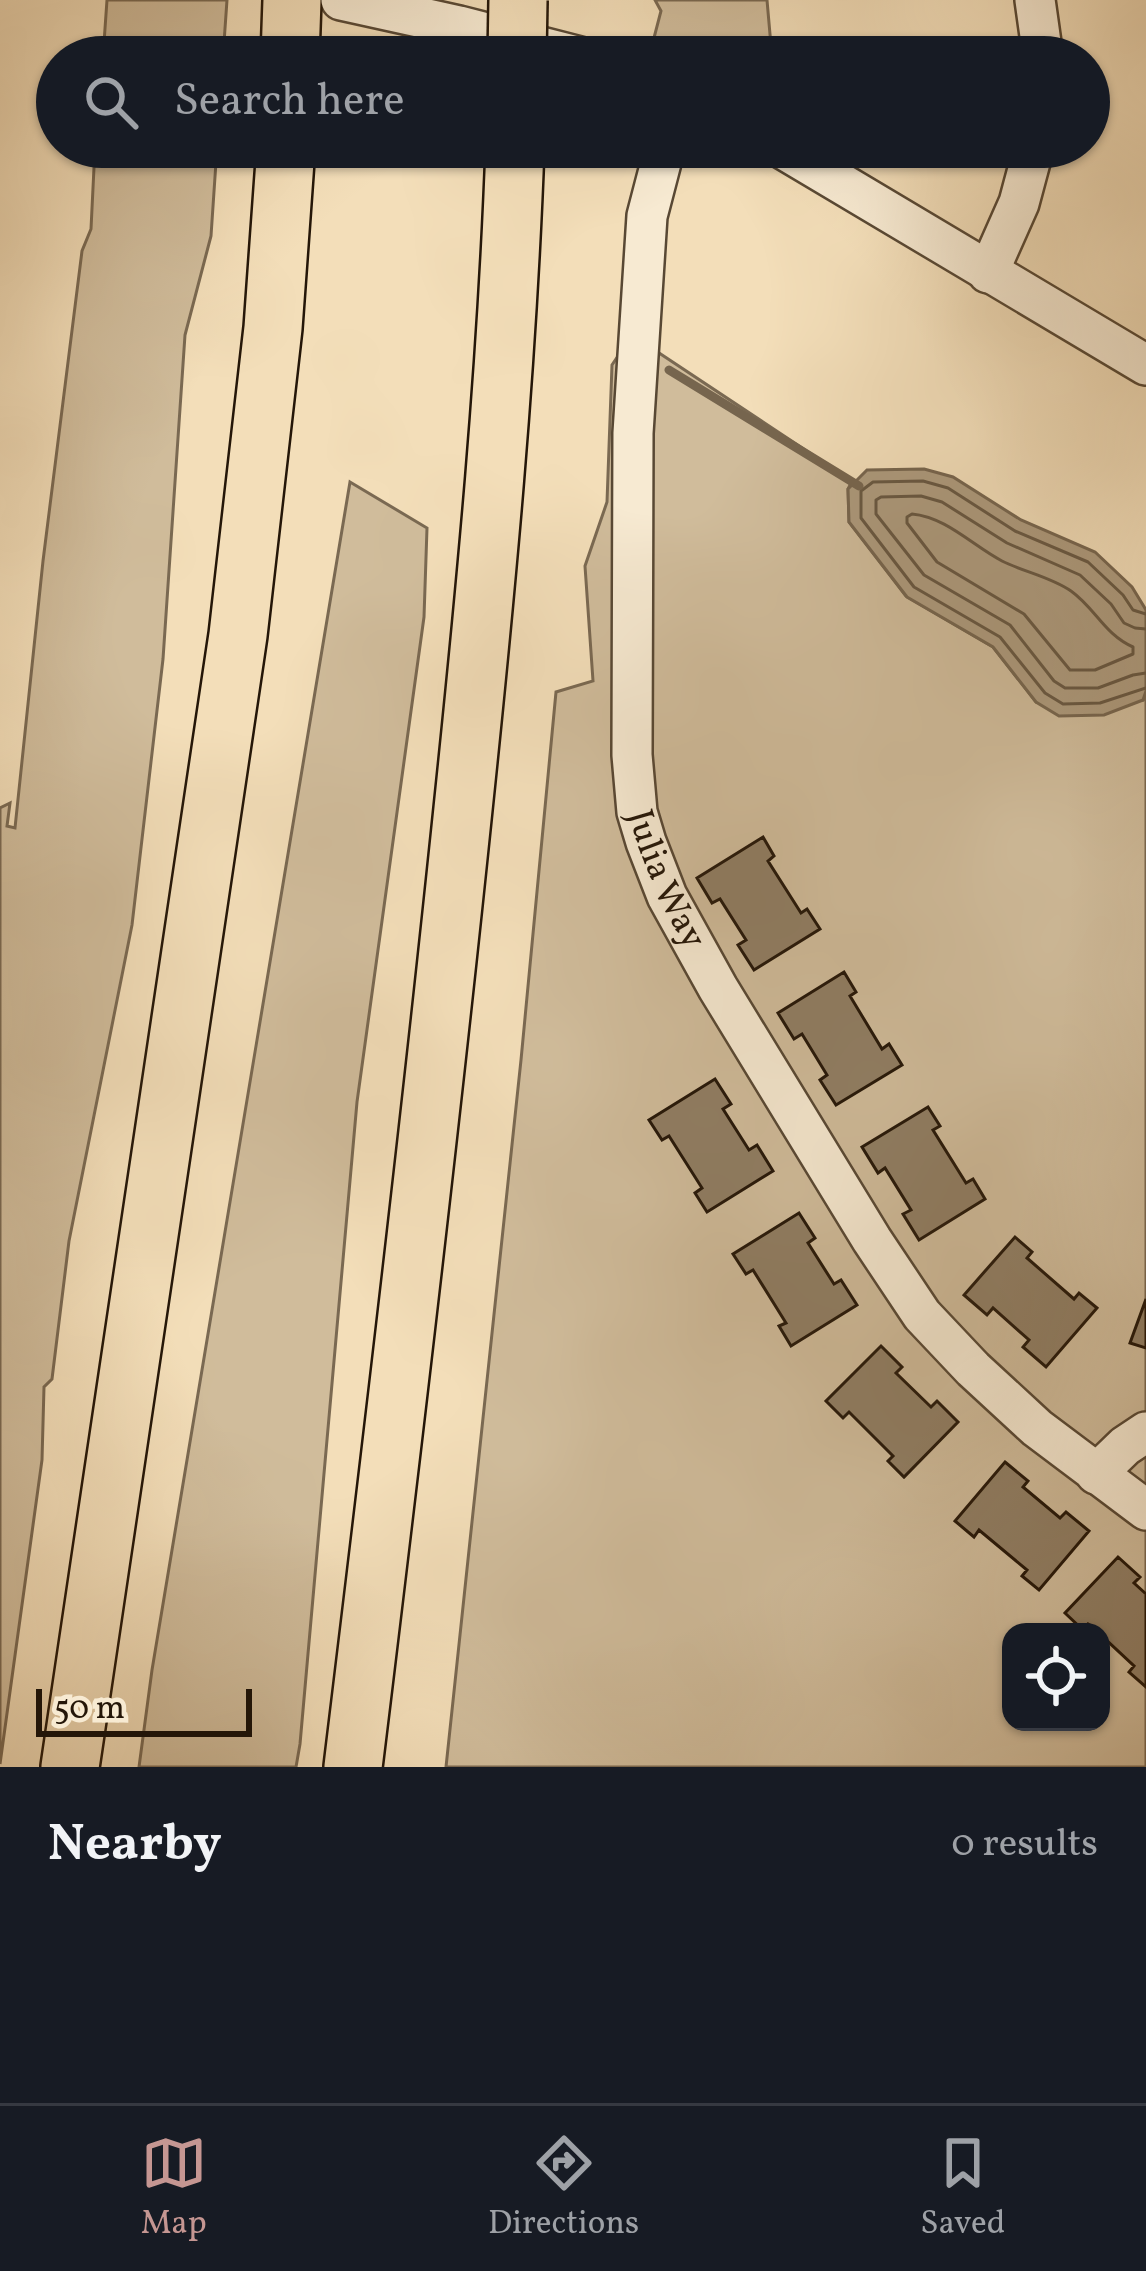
<!DOCTYPE html>
<html lang="en">
<head>
<meta charset="utf-8">
<style>
  body { margin:0; font-family:Vollkorn,serif; background:#242831; color:#f1f3f6 }
  .controls { position:absolute; right:36px; bottom:36px; display:grid; overflow:hidden; border-radius:24px; box-shadow:0 3px 9px #0004 }
  .controls button { width:108px; height:108px; display:grid; place-items:center; padding:0; border:0; border-bottom:3px solid #363941; background:#171b24; color:#f1f3f6; font:60px sans-serif }
  .scale { position:absolute; left:36px; bottom:30px; width:216px; box-sizing:border-box; padding-left:12px; border:6px solid #241608; border-top:0; font-size:33px; line-height:42px; white-space:nowrap; color:#241608; -webkit-text-stroke:9px #f7ead2; paint-order:stroke }
  .list { margin:0; padding:0; list-style:none }
  h2 { display:flex; justify-content:space-between; align-items:center; height:156px; margin:0; padding:0 48px; font-size:51px }
  h2 small { font-size:39px; font-weight:400; color:#9ea1a6 }
  .icon { flex:none; width:66px; height:66px; fill:none; stroke:currentColor; stroke-width:2; stroke-linecap:round; stroke-linejoin:round }
  .map { position:relative; flex:none; width:1146px; height:1767px; overflow:hidden }
  .search { position:absolute; background:#171b24; box-shadow:0 3px 9px #0004; left:36px; right:36px; top:36px; height:132px; display:flex; align-items:center; gap:30px; box-sizing:border-box; padding:0 42px; border-radius:66px; color:#9ea1a6; font-size:45px }
  .sheet { height:336px; background:#171b24 }
  nav { display:flex; justify-content:space-around; align-items:center; box-sizing:border-box; height:168px; border-top:3px solid #363941; background:#171b24; font-size:33px; color:#9ea1a6 }
  nav a { display:grid; justify-items:center; gap:6px }
  nav .on { color:#c59692 }
  .map>svg:first-child { display:block }
  .green { fill:#d0bc9b; stroke:#7a6952; stroke-width:3; fill-rule:evenodd }
  .water { fill:#ad9a7d; stroke:#76654e; stroke-width:3 }
  .lines { fill:none; stroke-linecap:round; stroke-linejoin:round }
  .shore { stroke:#685842; stroke-width:3 }
  .stream { stroke:#76654e; stroke-width:9 }
  .building { fill:#907e64; stroke:#241608; stroke-width:3 }
  .minor-casing { stroke:#584834; stroke-width:44 }
  .highway-casing { stroke:#241608; stroke-width:62 }
  .minor { stroke:#f7ead2; stroke-width:39 }
  .highway { stroke:#f3deb9; stroke-width:57 }
  .highway-bridge-casing { stroke:#241608; stroke-width:62; stroke-linecap:butt }
  .highway-bridge { stroke:#f3deb9; stroke-width:57 }
  .labels { text-anchor:middle; dominant-baseline:central; stroke-width:9; stroke-linejoin:round; paint-order:stroke }
  .street-label { font-size:36px; fill:#241608; stroke:#f7ead2 }
</style>
</head>
<body>
<div class="map">
<svg width="1146" height="1767" viewBox="0 0 1146 1767">
  <rect width="100%" height="100%" fill="#f3deb9"/>
  <filter id="stains"><feTurbulence type="fractalNoise" baseFrequency=".00167" numOctaves="4"/><feColorMatrix values="0 0 0 0 .2 0 0 0 0 .09 0 0 0 0 .02 0 0 0 .5 -.17"/></filter>
  <radialGradient id="worn" r=".72"><stop offset=".6" stop-color="#630" stop-opacity="0"/><stop offset="1" stop-color="#630" stop-opacity=".3"/></radialGradient>
  <path class="green" d="M107,0H227L223,57H103Z
    M655,0H767L772,57H649L661,11Z
    M95,147H217L211,236L185,335L163,659L132,925L69,1241L52,1379L44,1387L42,1460L0,1764V808L10,803L7,826L15,828L43,561L82,251L91,229Z
    M632,335L852,481L848,489L849,522L906,596L993,647L1036,702L1143,700L1146,691V1767H446L521,1060L556,692L593,681L585,566L607,502L612,365ZM1011,1632H1101V1722H1011Z
    M350,482L427,528L424,617L357,1102L300,1744L296,1767H139L152,1670Z"/>
  <path class="water" d="M924,469L953,477L1021,520L1095,552L1132,587L1146,610V691L1143,700L1104,715L1059,716L1036,702L993,647L907,597L849,522L848,489L867,470Z"/>
  <g class="lines">
    <path class="shore" d="M912,514C946,517 973,546 1002,561C1024,572 1051,577 1071,591C1095,608 1105,635 1133,647V654L1095,670H1070L1024,614L937,562L907,523V517Z
      M1146,614L1133,610L1123,595L1088,562L1015,531L948,488L923,481L873,482L861,491V518L914,587L1000,637L1045,693L1063,704L1100,703L1146,688
      M1146,629L1135,628L1124,623L1111,604L1080,575L1007,543L942,502L921,496L881,497L876,500V514L924,575L1010,625L1054,681L1065,688H1098L1133,675L1146,673"/>
    <path class="stream" d="M669,370L859,486"/>
  </g>
  <path class="building" d="M763,837L774,856L768,861L801,913L807,909L820,929L754,970L738,945L746,940L720,899L712,903L697,878Z
    M844,972L856,992L850,996L882,1049L889,1044L902,1065L836,1105L820,1080L827,1075L802,1034L794,1039L778,1013Z
    M715,1079L731,1104L723,1109L749,1150L757,1145L773,1171L707,1212L695,1193L702,1188L669,1136L662,1140L649,1120Z
    M928,1107L940,1126L933,1130L966,1183L973,1179L985,1199L919,1240L903,1214L911,1210L885,1168L878,1173L862,1147Z
    M799,1213L815,1238L808,1243L834,1284L841,1280L857,1305L791,1346L779,1326L786,1323L753,1270L746,1274L733,1254Z
    M1015,1237L1032,1252L1027,1258L1074,1299L1079,1293L1097,1308L1046,1367L1023,1347L1029,1340L993,1308L987,1315L964,1295Z
    M1146,1299V1348L1130,1343Z
    M881,1346L902,1367L896,1373L931,1407L937,1401L958,1422L904,1477L888,1461L893,1456L849,1412L843,1418L826,1401Z
    M1005,1462L1028,1481L1023,1487L1060,1518L1066,1512L1089,1531L1039,1590L1022,1576L1027,1570L979,1530L974,1537L955,1521Z
    M1118,1557L1140,1577L1134,1583L1146,1594V1687L1129,1672L1134,1666L1101,1635V1632L1088,1624L1083,1630L1065,1613Z"/>
  <g class="lines">
    <g class="minor-casing">
      <g id="minor">
        <path d="M341,0L459,26L580,57"/>
        <path d="M1035,0L1043,57"/>
        <path id="s1" d="M665,147L647,216L633,433L632,755L637,812L646,842L667,896L718,988L872,1240L922,1315L973,1369L1037,1428L1146,1510"/>
        <path d="M780,147L1146,365"/>
        <path d="M988,273L1019,203L1034,147"/>
        <path d="M1096,1474L1125,1446L1146,1432"/>
      </g>
    </g>
    <g class="highway-casing">
      <path id="highway" d="M290,57L292,0
        M70,1767L238,635L273,328L286,147
        M353,1767C392,1448 430,1129 463,809C486,589 507,369 515,147"/>
    </g>
    <use href="#minor" class="minor"/>
    <use href="#highway" class="highway"/>
    <g class="highway-bridge-casing">
      <path id="highway-bridge" d="M517,57L518,0"/>
    </g>
    <use href="#highway-bridge" class="highway-bridge"/>
  </g>
  <g class="labels">
    <g class="street-label">
      <text stroke="none"><textPath href="#s1" startOffset="741">Julia Way</textPath></text>
    </g>
  </g>
  <rect width="100%" height="100%" filter="url(#stains)"/>
  <rect width="100%" height="100%" fill="url(#worn)"/>
</svg>
<div class="controls">
<button><svg class="icon" aria-label="locate" viewBox="0 0 24 24"><circle cx="12" cy="12" r="6"/><path d="M12 2v4M12 18v4M2 12h4M18 12h4"/></svg></button>
</div>
<div class="scale">50 m</div>
<div class="search"><svg class="icon" aria-label="search" viewBox="0 0 24 24"><circle cx="10" cy="10" r="6"/><path d="M15 15l6 6"/></svg>Search here</div>
</div>
<section class="sheet">
<h2>Nearby<small>0 results</small></h2>
<ul class="list">
</ul>
</section>
<nav>
<a class="on"><svg class="icon" aria-label="map" viewBox="0 0 24 24"><path d="M3 6l6-2 6 2 6-2v14l-6 2-6-2-6 2zM9 4v14M15 6v14"/></svg>Map</a>
<a><svg class="icon" aria-label="directions" viewBox="0 0 24 24"><path d="M12 3l9 9-9 9-9-9zM9 14v-3h6M13 9l2 2-2 2"/></svg>Directions</a>
<a><svg class="icon" aria-label="saved" viewBox="0 0 24 24"><path d="M7 4h10v16l-5-4-5 4z"/></svg>Saved</a>
</nav>
</body>
</html>
